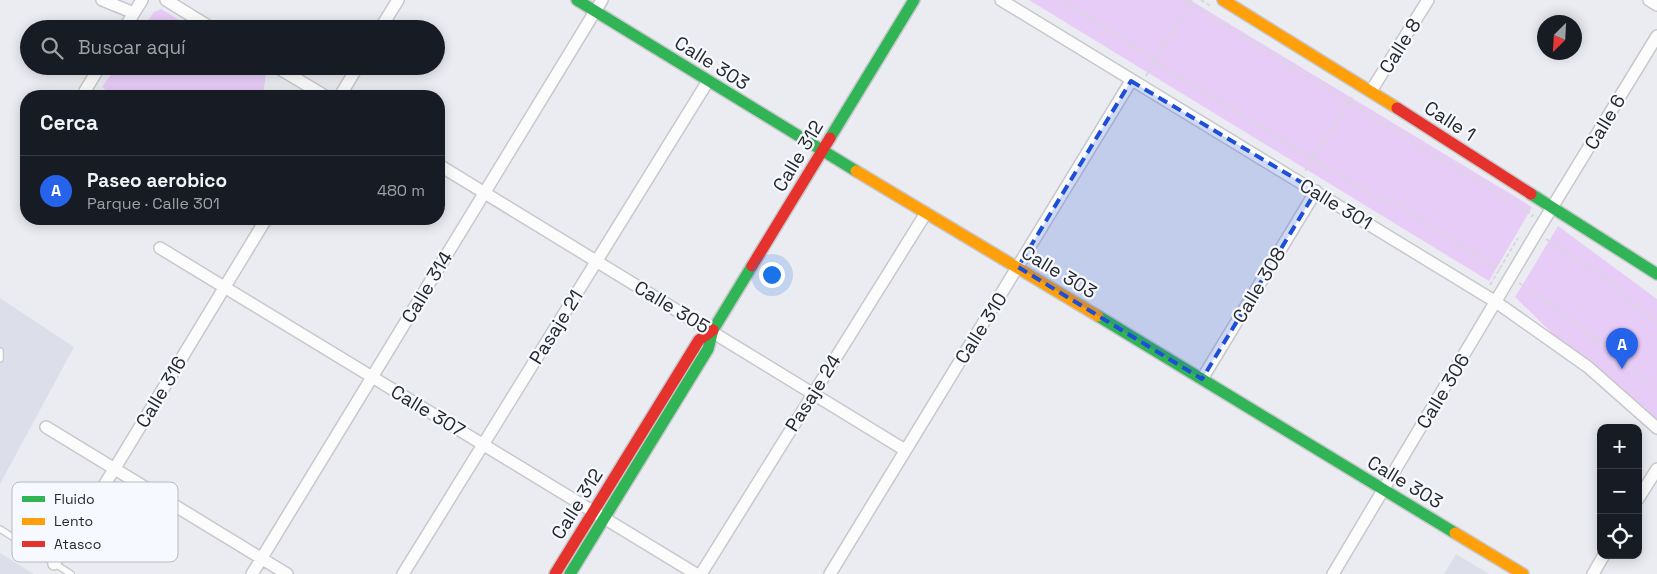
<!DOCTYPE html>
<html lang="es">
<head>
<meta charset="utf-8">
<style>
  body { margin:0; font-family:"Space Grotesk",sans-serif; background:#20242c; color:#f1f3f6 }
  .controls { position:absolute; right:15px; bottom:15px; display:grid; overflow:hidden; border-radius:10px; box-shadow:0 2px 12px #0003 }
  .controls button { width:45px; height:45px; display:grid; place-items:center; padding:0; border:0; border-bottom:1px solid #363941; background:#171b24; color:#f1f3f6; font:25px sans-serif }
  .compass { position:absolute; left:1537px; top:15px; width:45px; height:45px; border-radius:50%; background:#171b24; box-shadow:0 2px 12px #0003; rotate:204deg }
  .you { position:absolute; left:771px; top:274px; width:18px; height:18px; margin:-12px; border:4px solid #fff; border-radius:50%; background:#1a73e8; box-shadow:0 0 0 8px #1a73e833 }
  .badge { display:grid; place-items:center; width:32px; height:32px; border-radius:50%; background:#2563eb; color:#fff; font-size:16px; font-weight:700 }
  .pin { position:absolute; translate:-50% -41px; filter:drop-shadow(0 1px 2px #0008) }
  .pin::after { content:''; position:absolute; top:26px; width:18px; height:15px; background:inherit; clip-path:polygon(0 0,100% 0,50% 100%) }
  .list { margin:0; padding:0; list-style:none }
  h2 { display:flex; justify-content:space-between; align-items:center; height:65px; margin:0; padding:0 20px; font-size:21px }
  h2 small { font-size:16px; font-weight:400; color:#9ea1a6 }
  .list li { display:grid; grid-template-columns:32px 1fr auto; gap:15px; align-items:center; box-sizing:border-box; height:70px; padding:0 20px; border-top:1px solid #363941 }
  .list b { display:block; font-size:19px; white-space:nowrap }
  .list p { margin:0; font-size:16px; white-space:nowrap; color:#9ea1a6 }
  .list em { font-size:16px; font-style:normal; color:#9ea1a6 }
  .icon { flex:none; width:28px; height:28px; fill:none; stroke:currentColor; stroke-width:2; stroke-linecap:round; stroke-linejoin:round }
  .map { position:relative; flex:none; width:1657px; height:574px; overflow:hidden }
  .search { position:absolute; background:#171b24; box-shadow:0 2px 12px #0003; left:20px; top:20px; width:425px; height:55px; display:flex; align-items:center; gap:12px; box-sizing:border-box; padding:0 18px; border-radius:28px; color:#9ea1a6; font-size:19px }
  .panel { position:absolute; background:#171b24; box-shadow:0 2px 12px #0003; left:20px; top:90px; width:425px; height:135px; border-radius:20px }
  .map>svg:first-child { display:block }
  .built { fill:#dcdfea }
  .green { fill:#e7ccf7 }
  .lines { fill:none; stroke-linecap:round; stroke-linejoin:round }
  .lane-casing { stroke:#c7c8cc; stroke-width:8 }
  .street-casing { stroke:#c7c8cc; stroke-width:14 }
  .fast-casing { stroke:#c7c8cc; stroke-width:14 }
  .slow-casing { stroke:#c7c8cc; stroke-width:14 }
  .jam-casing { stroke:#c7c8cc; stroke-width:14 }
  .path { stroke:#d8d8da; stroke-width:2; stroke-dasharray:4 2.5; stroke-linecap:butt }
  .lane { stroke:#fcfcfd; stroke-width:5.5 }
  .street { stroke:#fcfcfd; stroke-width:11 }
  .fast { stroke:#30b455; stroke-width:11 }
  .slow { stroke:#ff9f0a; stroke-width:11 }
  .jam { stroke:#e5322d; stroke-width:11 }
  .marked { fill:#1d4ed8; fill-opacity:0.2; stroke:#1d4ed8; stroke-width:4; stroke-dasharray:10 6; stroke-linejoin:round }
  .labels { text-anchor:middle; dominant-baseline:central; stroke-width:4.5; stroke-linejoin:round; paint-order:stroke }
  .street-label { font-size:19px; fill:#27282a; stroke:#f6f9ff }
  .key { fill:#f6f9ff; stroke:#b8babf; stroke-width:1 }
  .key-label { font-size:14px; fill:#27282a }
</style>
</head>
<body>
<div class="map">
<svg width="1657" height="574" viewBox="0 0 1657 574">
  <rect width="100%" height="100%" fill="#ebecf1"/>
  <path class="built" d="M0,298L74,347L0,484Z
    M0,553L34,574H0Z
    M1456,554L1489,574H1444Z"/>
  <path class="green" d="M1029,0H1190L1532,207L1489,281Z
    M161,9L194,29H142L154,12Z
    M117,66H256L266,73L263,96H113L102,87Z
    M1558,226L1657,299V436L1515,297Z"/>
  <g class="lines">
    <g class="lane-casing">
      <path id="lane" d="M0,351V359
        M0,529L71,574"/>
    </g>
    <g class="street-casing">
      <path id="street" d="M102,0L134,13
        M166,0L213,29
        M1001,0L1496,302L1588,367L1657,428
        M1649,0L1657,5
        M124,29L142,0
        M380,29L398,0
        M275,66L325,96
        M85,91L100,66
        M1371,91L1428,0
        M340,96L358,66
        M439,165L905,450
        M160,248L696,574
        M1202,379L1316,191
        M46,427L287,574
        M1638,499L1657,469
        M54,564L115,468L266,219
        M252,574L602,0
        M403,574L708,81
        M701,574L926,213
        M830,574L1131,81
        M1333,574L1537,232L1657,36
        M1593,574L1604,555"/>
    </g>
    <g class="fast-casing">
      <path id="fast" d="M577,0L856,171
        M830,138L914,0
        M1531,194L1657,274
        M1098,316L1455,533
        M570,574L708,349L713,330L752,266"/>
    </g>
    <g class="slow-casing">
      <path id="slow" d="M1223,0L1397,108
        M856,171L1098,316
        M1455,533L1523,574"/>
    </g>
    <g class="jam-casing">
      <path id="jam" d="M1397,108L1531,194
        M752,266L830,138
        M555,574L699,340L713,330"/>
    </g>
    <path class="path" d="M1062,0L1133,45L1158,64L1372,195L1396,203L1500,270
      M1183,0L1533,215L1531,217
      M1201,0L1211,6
      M1146,76L1192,0
      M1305,171L1352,97
      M1546,239L1616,285L1624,298L1657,324
      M1519,283C1568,314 1612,352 1657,390
      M1490,285L1518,238"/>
    <use href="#lane" class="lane"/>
    <use href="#street" class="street"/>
    <use href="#fast" class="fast"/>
    <use href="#slow" class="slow"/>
    <use href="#jam" class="jam"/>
  </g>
  <path class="marked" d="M1131,81L1316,191L1202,379L1018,267Z"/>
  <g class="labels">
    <g class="street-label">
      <text transform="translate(1400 46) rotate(-58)">Calle 8</text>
      <text transform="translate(712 63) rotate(32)">Calle 303</text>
      <text transform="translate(1450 121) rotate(33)">Calle 1</text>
      <text transform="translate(1605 122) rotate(-59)">Calle 6</text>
      <text transform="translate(798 156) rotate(-59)">Calle 312</text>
      <text transform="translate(1336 204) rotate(31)">Calle 301</text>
      <text transform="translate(1059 272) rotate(31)">Calle 303</text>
      <text transform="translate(1259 285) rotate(-59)">Calle 308</text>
      <text transform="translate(427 287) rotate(-59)">Calle 314</text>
      <text transform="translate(672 307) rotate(31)">Calle 305</text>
      <text transform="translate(556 327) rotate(-58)">Pasaje 21</text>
      <text transform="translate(981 328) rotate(-58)">Calle 310</text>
      <text transform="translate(1443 391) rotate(-59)">Calle 306</text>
      <text transform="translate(161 392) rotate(-59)">Calle 316</text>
      <text transform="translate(813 393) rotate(-58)">Pasaje 24</text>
      <text transform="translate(428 411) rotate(31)">Calle 307</text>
      <text transform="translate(1405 482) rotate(31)">Calle 303</text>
      <text transform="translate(577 504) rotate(-58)">Calle 312</text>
    </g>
  </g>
  <rect x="12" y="482" width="166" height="80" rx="8" class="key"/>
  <rect x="22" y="496" width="23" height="6" fill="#30b455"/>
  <rect x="22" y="518" width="23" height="7" fill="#ff9f0a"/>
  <rect x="22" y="541" width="23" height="6" fill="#e5322d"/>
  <g class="key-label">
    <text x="54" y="504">Fluido</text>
    <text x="54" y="526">Lento</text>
    <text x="54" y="549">Atasco</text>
  </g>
</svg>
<div class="controls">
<button>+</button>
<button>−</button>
<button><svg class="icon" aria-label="locate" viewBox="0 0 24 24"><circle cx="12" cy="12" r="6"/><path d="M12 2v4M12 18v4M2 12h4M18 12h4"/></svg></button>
</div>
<svg class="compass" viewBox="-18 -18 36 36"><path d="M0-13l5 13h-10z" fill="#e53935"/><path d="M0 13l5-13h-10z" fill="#9ea1a6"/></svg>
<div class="you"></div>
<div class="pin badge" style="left:1622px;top:369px">A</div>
<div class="search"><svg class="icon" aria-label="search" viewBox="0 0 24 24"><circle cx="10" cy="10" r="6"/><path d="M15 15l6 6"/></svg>Buscar aquí</div>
<section class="panel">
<h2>Cerca<small></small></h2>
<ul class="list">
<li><span class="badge">A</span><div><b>Paseo aerobico</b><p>Parque · Calle 301</p></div><em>480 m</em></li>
</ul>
</section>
</div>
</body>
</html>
